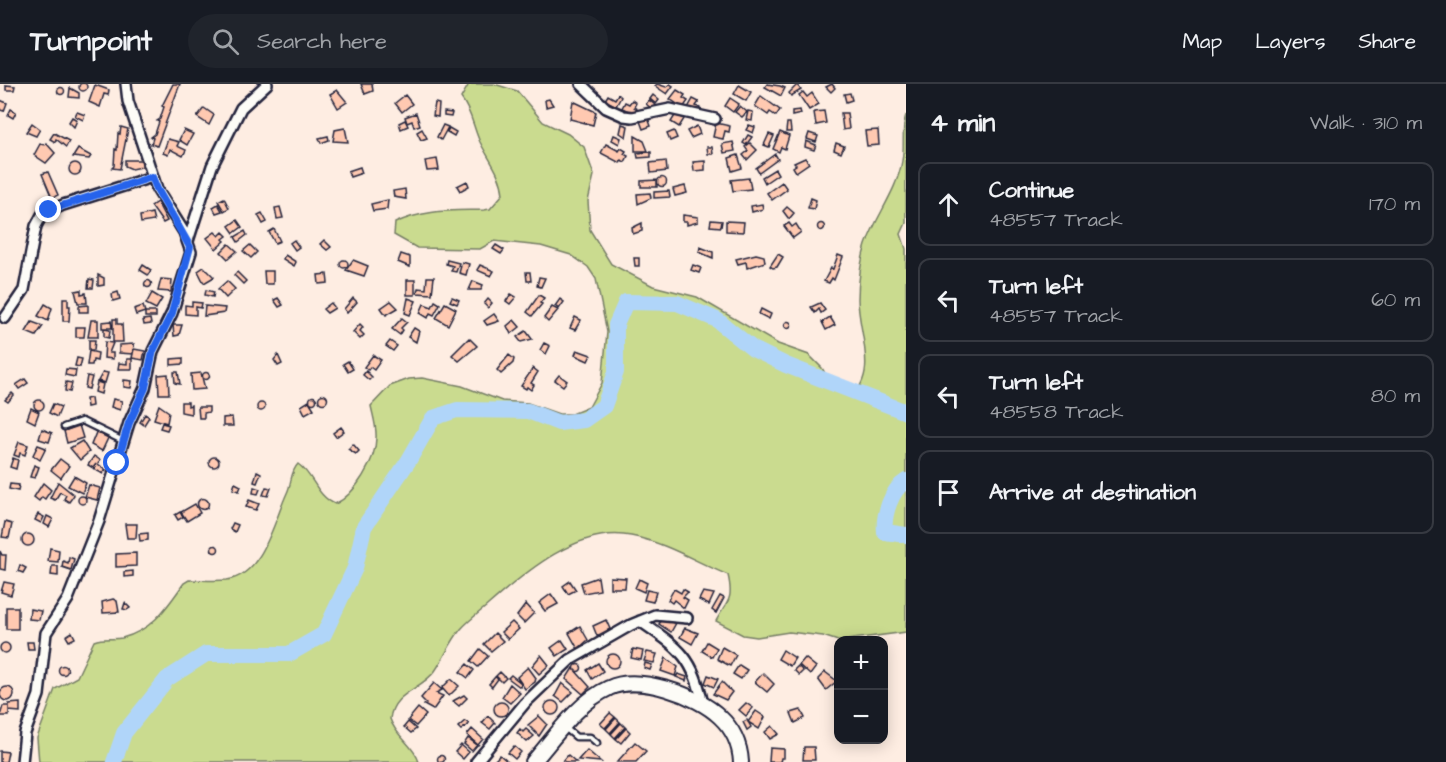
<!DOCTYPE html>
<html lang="en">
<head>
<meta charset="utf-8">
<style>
  body { margin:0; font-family:"Architects Daughter",sans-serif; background:#20242c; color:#f1f3f6 }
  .controls { position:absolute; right:18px; bottom:18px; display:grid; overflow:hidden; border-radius:12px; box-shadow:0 3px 15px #0003 }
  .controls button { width:54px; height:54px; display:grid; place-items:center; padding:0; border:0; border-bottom:2px solid #363941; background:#171b24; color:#f1f3f6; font:30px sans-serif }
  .stop { position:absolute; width:18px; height:18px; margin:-14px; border:4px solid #2563eb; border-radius:50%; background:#fff }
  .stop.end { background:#2563eb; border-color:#fff; box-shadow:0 2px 6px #0008 }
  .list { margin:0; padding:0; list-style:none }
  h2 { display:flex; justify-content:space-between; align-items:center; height:78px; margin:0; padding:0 24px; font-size:26px }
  h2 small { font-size:20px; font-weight:400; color:#9ea1a6 }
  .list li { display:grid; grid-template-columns:39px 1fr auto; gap:18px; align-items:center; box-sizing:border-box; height:84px; margin:0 12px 12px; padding:0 12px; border:2px solid #363941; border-radius:12px }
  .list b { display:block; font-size:22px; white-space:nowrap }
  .list p { margin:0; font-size:20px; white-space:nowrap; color:#9ea1a6 }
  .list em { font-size:20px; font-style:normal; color:#9ea1a6 }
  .icon { flex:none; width:33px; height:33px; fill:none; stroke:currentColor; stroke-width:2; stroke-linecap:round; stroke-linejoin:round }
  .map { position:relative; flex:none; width:906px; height:678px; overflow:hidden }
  header { display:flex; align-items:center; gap:36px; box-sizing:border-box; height:84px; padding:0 30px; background:#171b24; border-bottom:2px solid #363941 }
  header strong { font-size:28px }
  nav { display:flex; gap:33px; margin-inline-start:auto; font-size:21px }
  .search { width:420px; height:54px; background:#20242c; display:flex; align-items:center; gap:15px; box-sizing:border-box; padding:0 21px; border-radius:33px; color:#9ea1a6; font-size:22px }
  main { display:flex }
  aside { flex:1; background:#171b24 }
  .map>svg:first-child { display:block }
  .green { fill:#cadb8f; stroke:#767e65; stroke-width:1.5 }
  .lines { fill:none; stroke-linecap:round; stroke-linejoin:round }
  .river { stroke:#b0d5f9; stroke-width:16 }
  .building { fill:#ffc9b1; stroke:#22223b; stroke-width:1.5 }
  .lane-casing { stroke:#22223b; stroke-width:9 }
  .street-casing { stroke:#22223b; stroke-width:14 }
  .secondary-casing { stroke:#22223b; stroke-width:18 }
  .lane { stroke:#fdfcf7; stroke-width:4.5 }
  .street { stroke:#fdfcf7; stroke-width:9 }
  .secondary { stroke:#fdfcf7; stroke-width:14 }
  .route { stroke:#2563eb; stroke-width:8 }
</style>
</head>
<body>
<header>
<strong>Turnpoint</strong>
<div class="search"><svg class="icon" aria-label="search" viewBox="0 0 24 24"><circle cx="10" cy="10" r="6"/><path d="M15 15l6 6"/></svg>Search here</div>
<nav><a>Map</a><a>Layers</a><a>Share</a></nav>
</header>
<main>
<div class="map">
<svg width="906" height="678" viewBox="0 0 906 678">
  <rect width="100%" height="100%" fill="#feede2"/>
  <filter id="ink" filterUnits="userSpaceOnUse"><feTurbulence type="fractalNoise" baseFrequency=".0167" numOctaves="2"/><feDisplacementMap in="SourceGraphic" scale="12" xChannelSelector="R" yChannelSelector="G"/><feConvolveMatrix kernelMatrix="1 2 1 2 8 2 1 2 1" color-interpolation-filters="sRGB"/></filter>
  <g filter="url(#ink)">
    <path class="green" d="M469,0H494L517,7L543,38L568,50L584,63L594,91L588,117L590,146L611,180L653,202L697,213L778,260L809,271L822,284L835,306L850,313C880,290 858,249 858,215C858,199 861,176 866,161C876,132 897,107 902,77C905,62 901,45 906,31V139L901,150L906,165V548L838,557L823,552L789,548L757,553L743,551L716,537C727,517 734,517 728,491C694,477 667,459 631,452C580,441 524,489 488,521C480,528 469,536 461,545C451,557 444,574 435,587C421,606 393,608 390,635C396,653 414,661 419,678H39L37,654L55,605L77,593L94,557C104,553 113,556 122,554C153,546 167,523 184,499L189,496C202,496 215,497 227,496C263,491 274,437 287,409C292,399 290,388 298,380C314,391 316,412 335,420C355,411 376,376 376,354C377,344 373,332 371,322L390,302L409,295L422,294L462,302L502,317L528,319L559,330H572L589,323L602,299L607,248L596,195L588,183L571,171L541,162L494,157L480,165L417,164L394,151L395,139C424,125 452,127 484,126L490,125L503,110C501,90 489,76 480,58C473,43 472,28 461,14Z"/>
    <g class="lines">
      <path class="river" d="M906,397C891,406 883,431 885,448L906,451
        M114,678L124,649L167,595L206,570H289L324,550L355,484L364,443L409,376L433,334L457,326L528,327L559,339L584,336L604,322L616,288V241L626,218L677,219L717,236L753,265L786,281L906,328"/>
    </g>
    <path class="building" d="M79 3a4 4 0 1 1 8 0a4 4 0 1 1-8 0Z
      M173,0H180L157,62L151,60L153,54L151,53L155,50L159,38L157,37L160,35L164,23L162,22Z
      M361,0H372L373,7L365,10Z
      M657,0L666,3L670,0L673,2L667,10L655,2Z
      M767,0L780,2L785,4L781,12L765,3Z
      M832,0L835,4L831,8L826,3Z
      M6,1L15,2L14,6H6Z
      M95,1L109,6L108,11L104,10L100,23L89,18Z
      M739,1L751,8L746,17L734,10Z
      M797,1L801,6L791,12L789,9Z
      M57.5 7a3.5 3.5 0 1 1 7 0a3.5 3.5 0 1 1-7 0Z
      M70,4L79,9V14L69,13Z
      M337,6L347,18L338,24L330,10Z
      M677,6L685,11L683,14L688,17L683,24L670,15Z
      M803,8L807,13L812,9L819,20L809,26L799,11Z
      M850,9L852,16L846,18L844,10Z
      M618,10L621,13L616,22L605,16L608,11L615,15Z
      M405,11L412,20L402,28L395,19Z
      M653,11L659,16L656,20L650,15Z
      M761,12L780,26L776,32L770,28L768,31L755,22Z
      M730,14L739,20L733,28L725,22Z
      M549,15L553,21L546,23L545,16Z
      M693,15L699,18L696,22L700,24L698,29L688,24Z
      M0,16L7,19L4,27L0,26Z
      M632,16L636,19L634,23L637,25L635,30L622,24L625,18L629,20Z
      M649,16L655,21L652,25L646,20Z
      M573,17L596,28L593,41L570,35Z
      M435,19L439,20L438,33L433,32Z
      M740,22L747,28L742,33L735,28Z
      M204,24L214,31L209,41L197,33Z
      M11,25L16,28L13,34L8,31Z
      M800,26L801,30L792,32V27Z
      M748,27L753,28L752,37L746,36Z
      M824,27L826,39L816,41L814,28Z
      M77,28L85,31L83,36L75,32Z
      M444,28L452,29L451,33L444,32Z
      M416,29L420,41L414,43L412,37L407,39L405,33Z
      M841,29H847L849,45L843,46Z
      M676,30L684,35L679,43L671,38Z
      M72,33L77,36L74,43L69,38Z
      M648,34L651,42L643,45L640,37Z
      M405,36L408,42L401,45L399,39Z
      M32,39L40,45L36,52L26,48Z
      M716,39L730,42L729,48L725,47L723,55L713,53Z
      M787,39H790L791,48H786Z
      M622,40L628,42L626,53L620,49Z
      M443,41L448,43L441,56L437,53Z
      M749,41L755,43L753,49L746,46Z
      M697,42L700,50L691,54L687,47Z
      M121,43L128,45L120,85L112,84L114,82L115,65L117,66L118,49L120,50Z
      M345,44L348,58L333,57L335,46Z
      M449,44L456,48L454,52L447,48Z
      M422,45L427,54L421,56L417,48Z
      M184,46L193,50L187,61L179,56Z
      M878,46L879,61L867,62L865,47Z
      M674,47L677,54L670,57L667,50Z
      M780,48L789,52L785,65L781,63L779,68L773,65Z
      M54,49L69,57L66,63L56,55L55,58L50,55Z
      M809,49L818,52L816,58L807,55Z
      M769,50L774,52L769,63L764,61Z
      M614,51L621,54L619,60L612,56Z
      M748,51L752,53L746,61L743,59Z
      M328,52L329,56L321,59L319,54Z
      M635,52L644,57L648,67H635Z
      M168,55L179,58L177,62L186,66L183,72L170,65L168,71L163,69Z
      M806,57L816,61L814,66L805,63Z
      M733,58L735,67L724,69L722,60Z
      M46,59L55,69L46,79L34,71L40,60L45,61Z
      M750,59L757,66L747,76L743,71L748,67L745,63Z
      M836,59L844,62L841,69L834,66Z
      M606,60L619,67L621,64L626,67L624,70L628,72L625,78L621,76L620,79L601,69Z
      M707,63H712L713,70H708Z
      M78,65L91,72L89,75L73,73Z
      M651,68V73L638,74L637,69Z
      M775,70L778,75L759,89L756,84Z
      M738,71L742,84L732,87L729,74Z
      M805,74L809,79L796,88L793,83L796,81L794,79Z
      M437,75L439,86L427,87L425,77Z
      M125,76H142V83L132,85L125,82Z
      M666,77L667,87L651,89L650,79Z
      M705,77V86L694,87L693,78Z
      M69 85a6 6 0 1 1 12 0a6 6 0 1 1-12 0Z
      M360,83L362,89L350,93L348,87Z
      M775,85L778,90L765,99L762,93Z
      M48,88L58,111L52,114L42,90Z
      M657.5 98a4.5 4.5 0 1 1 9 0a4.5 4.5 0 1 1-9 0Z
      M749,94L751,105L733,107L731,96Z
      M657,96V103H641V97Z
      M467,97L469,102L460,107L457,102Z
      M782,98L787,105L772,116L767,109Z
      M685,102L687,109L675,112L673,105Z
      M405,105L406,115L394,113L393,107Z
      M669,107L670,113L654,114V108Z
      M650,109L651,114L638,120L637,110Z
      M224,114L229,124L224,127L218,117Z
      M811,114L816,116L814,125L808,124Z
      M388,116L387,125L373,127L371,120Z
      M157,118L167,137L163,139L151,122Z
      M218,120L222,127L216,129L213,123Z
      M762,120L763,125L752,128L751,122Z
      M280,123L283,134L277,135L275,124Z
      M787,123L794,129L789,135L783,127Z
      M152,129L154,137L141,139L140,132Z
      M262,129L267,138L263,140L258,131Z
      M683,131L698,133V138L687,141V138H683Z
      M237,136L242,143L234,149L229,142Z
      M711,136L722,137L721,143L710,142Z
      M726,137L744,138L743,148L726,147Z
      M642,139V147L633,150L632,144Z
      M789,139L792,143L796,140L801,148L793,154L784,142Z
      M817.5 143a3.5 3.5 0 1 1 7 0a3.5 3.5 0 1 1-7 0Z
      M274,145L280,157L275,159L269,148Z
      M245,147L247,151L238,158L235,153Z
      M215,148L219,152L223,148L227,152L223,155L225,157L216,165L207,154Z
      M294,156L299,163L295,166L290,159Z
      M324,156L331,163L327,166L320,160Z
      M229,160L237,167L228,175L221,168Z
      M250,161L257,168L251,174L243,167Z
      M496,161L504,166L501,170L493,165Z
      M700,163L713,168V174L699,168Z
      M401,170L410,173V183L398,178Z
      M756,170L764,172L765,178L747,184L746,178L738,180L736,175Z
      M778,170L783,173L777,183L773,184L770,182Z
      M285,171L296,178L294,182L283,175Z
      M838,171L843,173L834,196L832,194L829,199L824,197L831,184L833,185Z
      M634,174H639V182H635Z
      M340 180a4 4 0 1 1 8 0a4 4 0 1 1-8 0Z
      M353,176L368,182L364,192L346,186Z
      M447,176L459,179L456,188L451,187L453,182L446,180Z
      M462,178L469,180L466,191L459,189Z
      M143,181L151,186L148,191L140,186Z
      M480,181L494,187L491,192L477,186Z
      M693,181L701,184L699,189L691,186Z
      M204,183L214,193L204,199L198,187Z
      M264,187H273V200H265Z
      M237,188L246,197L243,200L234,191Z
      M526,188H530L531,197H527Z
      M327,190L328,199L319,200L318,191Z
      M98,191L104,194V201L98,202Z
      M427,193H434L432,210L417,209L418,204L426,205Z
      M539,193L545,194L541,203L537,202Z
      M89,195L94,196L93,204H88Z
      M161,195L172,196L171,208L158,207Z
      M407,196H415V211H407Z
      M144.5 200a3.5 3.5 0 1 1 7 0a3.5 3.5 0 1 1-7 0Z
      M227,197L235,205L226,214L218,205Z
      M473,197L483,201L481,206H469Z
      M81,206V210L86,209L87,219H78L75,207Z
      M206,206L214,208L213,213L205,211Z
      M118,208L120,215L113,217L112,210Z
      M152,209L162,215L156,225L146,220Z
      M511,210L516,213L510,220L506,217Z
      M539,211L544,214L540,219L542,220L532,232L527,228Z
      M452,213L459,216L457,220L450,217Z
      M63,214H68V222H70L69,237H63Z
      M278,214L283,221L279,223L274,216Z
      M353,214L357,218L347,229L344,225Z
      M408,214L416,217L410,231L405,229Z
      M488,215L492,219L488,224L484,220Z
      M560,215L564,218L559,225L555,222Z
      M391,217L398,224L386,231L381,224Z
      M435,217L440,220L434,231L430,229L428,234L420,229L424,220L432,223Z
      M192,218L202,219L201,224L196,223V231L185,230V221L192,222Z
      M331,219L335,224L327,229L323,225Z
      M445,219L456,225L448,241L436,234Z
      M820,219L825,226L821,229L819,225L815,229L811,223Z
      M45,220L52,224L48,237L38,232Z
      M88,221V228H79V222Z
      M143,222L145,228L136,231L134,225Z
      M205,222L225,224L224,229L204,232Z
      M552,223L558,226L548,238L544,234Z
      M761,225L771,230L769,235L759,230Z
      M145,228H156V233H145Z
      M494,230L499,237L487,241L484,237Z
      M575,233L581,236L575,246L570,244Z
      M830,233L835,241L826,246L822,238Z
      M402,234L407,238L401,244L403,246L400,251L392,245Z
      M113,235H117V240H122L123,258H113Z
      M150,235L151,240L144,241L143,236Z
      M91,236H98V253H88Z
      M514,236L520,243L511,250L507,242Z
      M111,237L112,244H102V238Z
      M784.5 241a3.5 3.5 0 1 1 7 0a3.5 3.5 0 1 1-7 0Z
      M32,238L43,242L36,252L26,248Z
      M360,240L363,243L360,247L364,251L360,255L353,248Z
      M173,241H182L179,251L174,252Z
      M76,243H85L84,253H76Z
      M414,244L419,247L416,258L408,253Z
      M104,245L110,246L109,254L104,253Z
      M526,247L532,255L521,258L517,253Z
      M469,254L477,262L459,277L452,271Z
      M89,256H95L94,266H89Z
      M390,257L397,262L393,267L386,262Z
      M105,258L113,259L109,269H113V275L104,274Z
      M544,259L550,262L546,270L540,266Z
      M134,260L133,270L119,269V261Z
      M134,265L145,267L143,276L132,274Z
      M577,266L591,271L588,277L575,271Z
      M89,267L98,269L97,277L93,276L92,281H87Z
      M278,271L282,280L278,282L274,276Z
      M373,271L381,276L374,286L370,283L368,286L364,283Z
      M509,271L514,275L513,279L501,290L497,286Z
      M77,274L82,275L80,283L75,282Z
      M183,274V280L171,281V275Z
      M127,275H132V285H118L119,279L127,280Z
      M348,277L353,285L348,288L343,280Z
      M533,284L538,288L531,299L534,301L531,306L527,303L526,305L521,302Z
      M66,285L76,286L75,293L65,291Z
      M366,287L372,293L369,296L363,291Z
      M103,288L108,289L105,299L98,297Z
      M174,288H178L180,300L175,299Z
      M202.5 292a3.5 3.5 0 1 1 7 0a3.5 3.5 0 1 1-7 0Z
      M201,289L205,305L192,306L191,290Z
      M168,290L169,310H159L158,291Z
      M559,291L567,297L563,302L555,296Z
      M87,292L92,293L89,305L85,304Z
      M25,295L28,299L19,305L16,301Z
      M124,296L132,297L131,304L124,303Z
      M66,298L72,299L70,308L65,307Z
      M97,298L103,300L101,310L95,308Z
      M12,309L14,311L8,318L5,316Z
      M318.5 315a4.5 4.5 0 1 1 9 0a4.5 4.5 0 1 1-9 0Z
      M309.5 316a3.5 3.5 0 1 1 7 0a3.5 3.5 0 1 1-7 0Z
      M91,314L92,322L87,323L86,315Z
      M113,315L122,317L120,326L111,323Z
      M34 321a5 5 0 1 1 10 0a5 5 0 1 1-10 0Z
      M309,317L314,325L305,330L301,322Z
      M181,318H188V322L191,321V330L181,328Z
      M257 323a4 4 0 1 1 8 0a4 4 0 1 1-8 0Z
      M53,320L61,323L57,333L49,329Z
      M159,321L169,328L167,339L154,335Z
      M198,323H209V328L204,329V334H199Z
      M31,324L39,328L35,339L27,335Z
      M145,330L149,333L144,341L140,338Z
      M232,333L233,342H223V334Z
      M162,339L169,341L167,346L160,344Z
      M79,341L83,354L67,359L64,347Z
      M341,343L344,347L336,353L333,349Z
      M42,345L52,349L49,358L39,355Z
      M97,346L109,352L102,367L91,361Z
      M82,357L89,368L80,376L70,364Z
      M19,358L28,361L25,371L20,369L19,373L14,371Z
      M353,360L359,367L356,370L348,365Z
      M38,361L46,364L40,376L33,371Z
      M94,372L100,376L98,380L106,386L103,390L94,385L96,380L93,384L88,381Z
      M209 378a5 5 0 1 1 10 0a5 5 0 1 1-10 0Z
      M13,374L18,376L16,385L10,383Z
      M60,375L69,382L61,394L51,386Z
      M34,381L39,383L35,394L30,393Z
      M257,387L261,389L257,399L254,398Z
      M74,392L86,399L82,409L68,402Z
      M58,398L74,411L69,418L64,415L66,411L60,408L55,416L50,414Z
      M43,399L51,406L45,415L42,413L39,417L34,413Z
      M235,399L241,402L239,407L233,405Z
      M10,400L19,401L18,407L9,405Z
      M89,401L100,404L97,416L85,413Z
      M254,403L260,405L258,410L253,409Z
      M266,403L271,404L268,412L263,411Z
      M78 416a4 4 0 1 1 8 0a4 4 0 1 1-8 0Z
      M197.5 420a5.5 5.5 0 1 1 11 0a5.5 5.5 0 1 1-11 0Z
      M249,416L259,420L256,426L246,423Z
      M195,420L200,429L187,437L181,428Z
      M180,428L183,433L178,436L175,431Z
      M38,430L44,433L41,439L35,436Z
      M47,432L53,435L49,443L44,440Z
      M5,438L12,440L9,454L2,453Z
      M233,439L238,441L235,448L230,445Z
      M125,440H137L136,454H127Z
      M148,449V456L140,457L139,450Z
      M22 456a6 6 0 1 1 12 0a6 6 0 1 1-12 0Z
      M211.5 465a3.5 3.5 0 1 1 7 0a3.5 3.5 0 1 1-7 0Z
      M50,464L59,466L58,478L48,477Z
      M0,467L2,471H6L5,486L0,485Z
      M136,469V482L116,483V470Z
      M69,473L74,475L71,486L62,483L63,477L68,479Z
      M20,481L26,484L23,489L18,487Z
      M52,482H58V492L51,491Z
      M133,487V492L124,493V488Z
      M598,493L600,506L584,509L581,499Z
      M610,493L626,494L625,504H610Z
      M639,495L647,499L644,508L635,504Z
      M570,497L576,506L568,510L563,502Z
      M4,498L14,500L11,511L1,508Z
      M674,505L681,509L683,505L688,508L683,513L688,516L684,524L674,516L672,519L668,516Z
      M647,506L656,508L653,518L644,516Z
      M703,508L714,510L709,521L699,516Z
      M551,510L558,520L545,527L539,519Z
      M720,512L724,514L716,529L712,526Z
      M113,515L117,517L119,528L103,529L102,518Z
      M125,519L130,524L127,526L123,525Z
      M526,520L534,529L524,539L517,532Z
      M6,523H18V545H6Z
      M30,525L41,527L39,536L29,535Z
      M664,532L676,539L671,548L659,540Z
      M606,536L610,545L597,552L593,542Z
      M512,538L519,545L508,555L501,548Z
      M580,542L588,556L578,565L569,549Z
      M685,544L698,549L692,560L680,553Z
      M72,548L75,554L69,557L66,552Z
      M495,549L503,557L491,567L484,560Z
      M562,556L568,565L557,572L551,564Z
      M27,558H33L34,565H28Z
      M707,558L717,564L712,573L702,567Z
      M0 564a5 5 0 1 1 10 0a5 5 0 1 1-10 0Z
      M722,563L736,571L730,582L717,575Z
      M480,565L488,572L478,583L471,577Z
      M633,565L643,567L641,576L631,574Z
      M783,566L795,574L790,582L778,575Z
      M647,568L657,570L654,579L644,577Z
      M606 577a7 7 0 1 1 14 0a7 7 0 1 1-14 0Z
      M541,571L549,581L539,590L532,582Z
      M666,574L678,583L675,592L661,587Z
      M805,574L816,583L810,591L799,581Z
      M598,579L603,587L592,595L587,586Z
      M645,579L652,581L650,586L644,584Z
      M467,580L474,586L468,594L460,588Z
      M574.5 584a3.5 3.5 0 1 1 7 0a3.5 3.5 0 1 1-7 0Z
      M739,581L747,586L741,595L733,590Z
      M58.5 586a4.5 4.5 0 1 1 9 0a4.5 4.5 0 1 1-9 0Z
      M798,582L803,587L799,591L794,586Z
      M528,583L536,594L535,598L525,605L517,593Z
      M573,584L590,603L583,610L566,595Z
      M500,588L506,594L502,598L496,592Z
      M825,588L837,597L826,606L818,595Z
      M763,589L774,600L767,608L755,598Z
      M678,590L687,593L686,597L676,593Z
      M511,591L521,599L520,603L508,594Z
      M708,591L718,595L714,603L705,599Z
      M495,593L498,595L492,603L489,600Z
      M451,595L459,602L449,612L442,604Z
      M722,598L732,608L726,616L713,610Z
      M434,599L442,606L436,609L443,612L433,626L424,621L426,619L421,614Z
      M562,599L573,608L563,618L555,612Z
      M510,600L520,609L510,619L502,613Z
      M0 610a7 7 0 1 1 14 0a7 7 0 1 1-14 0Z
      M464,611L467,614L459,622L453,617Z
      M545 624a7 7 0 1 1 14 0a7 7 0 1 1-14 0Z
      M494 625a7 7 0 1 1 14 0a7 7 0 1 1-14 0Z
      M20,619V628L9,627V620Z
      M746,619L753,624L746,632L739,626Z
      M3,622H9V632H0Z
      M418,624L426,631L416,642L408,636Z
      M801,626L805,634L795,639L791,629Z
      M756,627L765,633L759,645L748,638Z
      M610,629L615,633L605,644L600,640Z
      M488,632L495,639L490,645L482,639Z
      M539,632L547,640L539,652L528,641Z
      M616,634L620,638L610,649L606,645Z
      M747,636L751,643L747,646L743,638Z
      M465,637L469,640L461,646L458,643Z
      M408,638L416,645L411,649L404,643Z
      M621,639L625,643L615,654L611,650Z
      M772,642L779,650L770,655L765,648Z
      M626,644L630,648L621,659L616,655Z
      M472,645L483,655L478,661L467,651Z
      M520,645L523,648L526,645L534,652L527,658L517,649Z
      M468,654L477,661L472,667L464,660Z
      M635,658L646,667L636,678H617Z
      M461,661L469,668L463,675L455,668Z
      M514,662L521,668L515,675L508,669Z
      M804,663H814L815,676H803Z
      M770,664L784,665V674H781L780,678H769Z
      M587,666L601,678L578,676Z
      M0,667L8,668L6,678H0Z
      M500,671L508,678H493Z
      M568,671L576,678H562Z
      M437.5 675a3.5 3.5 0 1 1 7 0a3.5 3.5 0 1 1-7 0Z"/>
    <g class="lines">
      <g class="lane-casing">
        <path id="lane" d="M64,343L82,337L123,357
          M564,643L576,653H590L597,659"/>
      </g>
      <g class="street-casing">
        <path id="street" d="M581,0L606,24L624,32L632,33L670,25L715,35
          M188,157L212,82L241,24L267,0
          M5,234L24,206L36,142L42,131L63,121L152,93
          M640,537C679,564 694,573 703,621
          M22,678L25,649L39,611L46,549L68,515L99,437L129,339L145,304L153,267L172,229L191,168L184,148L157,105L128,17L126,0
          M476,678L525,619L570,576L631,541L655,531L687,534"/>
      </g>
      <g class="secondary-casing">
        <path id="secondary" d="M533,678C555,653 578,618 609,604C638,590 698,611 720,633C733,645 740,661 741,678"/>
      </g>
      <use href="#lane" class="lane"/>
      <use href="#street" class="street"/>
      <use href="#secondary" class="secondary"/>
    </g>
  </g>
  <g class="lines" filter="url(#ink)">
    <path class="route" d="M49,126L152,93L157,105L190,163L172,229L153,267L145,304L129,339L117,379"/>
  </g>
</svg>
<div class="controls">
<button>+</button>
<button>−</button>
</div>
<div class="stop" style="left:117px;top:379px"></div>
<div class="stop end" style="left:49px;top:126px"></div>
</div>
<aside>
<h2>4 min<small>Walk · 310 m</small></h2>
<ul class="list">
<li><svg class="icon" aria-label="ahead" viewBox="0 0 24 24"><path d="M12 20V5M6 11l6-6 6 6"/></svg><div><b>Continue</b><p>48557 Track</p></div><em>170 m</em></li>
<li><svg class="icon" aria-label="left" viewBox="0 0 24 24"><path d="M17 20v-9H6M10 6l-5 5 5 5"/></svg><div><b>Turn left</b><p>48557 Track</p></div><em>60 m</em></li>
<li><svg class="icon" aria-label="left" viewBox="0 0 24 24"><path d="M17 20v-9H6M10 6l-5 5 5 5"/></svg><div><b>Turn left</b><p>48558 Track</p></div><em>80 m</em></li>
<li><svg class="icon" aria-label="arrive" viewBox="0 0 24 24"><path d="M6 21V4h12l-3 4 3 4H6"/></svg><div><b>Arrive at destination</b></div></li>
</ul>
</aside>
</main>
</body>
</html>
